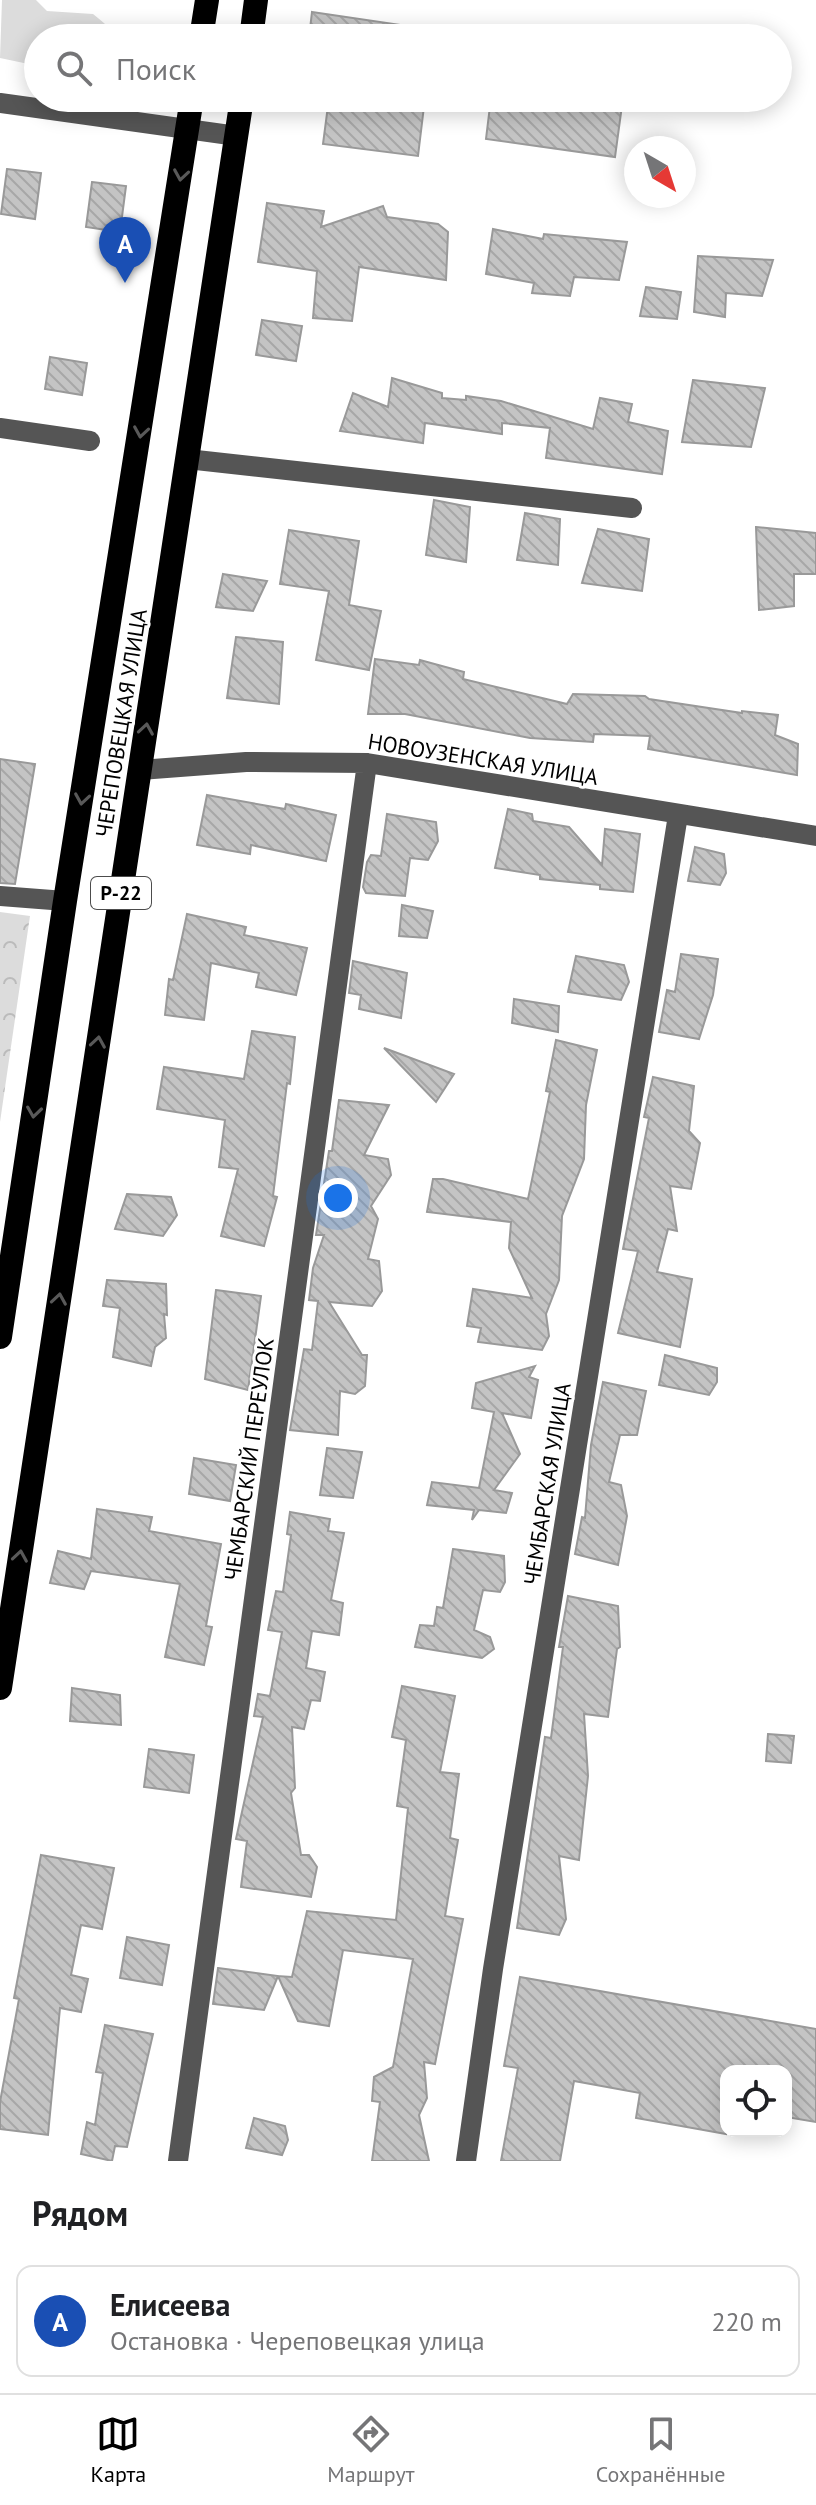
<!DOCTYPE html>
<html lang="ru">
<head>
<meta charset="utf-8">
<style>
  body { margin:0; font-family:"PT Sans",sans-serif; background:#f6f6f6; color:#202124 }
  .controls { position:absolute; right:24px; bottom:24px; display:grid; overflow:hidden; border-radius:16px; box-shadow:0 4px 20px #0003 }
  .controls button { width:72px; height:72px; display:grid; place-items:center; padding:0; border:0; border-bottom:2px solid #e0e0e0; background:#fff; color:#202124; font:40px sans-serif }
  .compass { position:absolute; left:624px; top:136px; width:72px; height:72px; border-radius:50%; background:#fff; box-shadow:0 4px 20px #0003; rotate:141deg }
  .you { position:absolute; left:338px; top:1198px; width:28px; height:28px; margin:-20px; border:6px solid #fff; border-radius:50%; background:#1a73e8; box-shadow:0 0 0 12px #1a73e833 }
  .badge { display:grid; place-items:center; width:52px; height:52px; border-radius:50%; background:#000; color:#fff; font-size:26px; font-weight:700 }
  .pin { position:absolute; translate:-50% -66px; filter:drop-shadow(0 2px 4px #0008) }
  .pin::after { content:''; position:absolute; top:42px; width:28px; height:24px; background:inherit; clip-path:polygon(0 0,100% 0,50% 100%) }
  .list { margin:0; padding:0; list-style:none }
  h2 { display:flex; justify-content:space-between; align-items:center; height:104px; margin:0; padding:0 32px; font-size:34px }
  h2 small { font-size:26px; font-weight:400; color:#757577 }
  .list li { display:grid; grid-template-columns:52px 1fr auto; gap:24px; align-items:center; box-sizing:border-box; height:112px; margin:0 16px 16px; padding:0 16px; border:2px solid #e0e0e0; border-radius:16px }
  .list b { display:block; font-size:30px; white-space:nowrap }
  .list p { margin:0; font-size:26px; white-space:nowrap; color:#757577 }
  .list em { font-size:26px; font-style:normal; color:#757577 }
  .icon { flex:none; width:44px; height:44px; fill:none; stroke:currentColor; stroke-width:2; stroke-linecap:round; stroke-linejoin:round }
  .map { position:relative; flex:none; width:816px; height:2161px; overflow:hidden }
  .search { position:absolute; background:#fff; box-shadow:0 4px 20px #0003; left:24px; right:24px; top:24px; height:88px; display:flex; align-items:center; gap:20px; box-sizing:border-box; padding:0 28px; border-radius:44px; color:#757577; font-size:30px }
  .sheet { height:232px; background:#fff }
  nav { display:flex; justify-content:space-around; align-items:center; box-sizing:border-box; height:112px; border-top:2px solid #e0e0e0; background:#fff; font-size:22px; color:#757577 }
  nav a { display:grid; justify-items:center; gap:4px }
  nav .on { color:#000 }
  .map>svg:first-child { display:block }
  .forest { fill:url(#forest-crowns) }
  .park { fill:#dcdcdc }
  .building { fill:url(#building-back-hatch); stroke:#999; stroke-width:2 }
  .lines { fill:none; stroke-linecap:round; stroke-linejoin:round }
  .minor { stroke:#555; stroke-width:20 }
  .highway { stroke:#000; stroke-width:24 }
  .oneway { stroke:#595959 }
  .labels { text-anchor:middle; dominant-baseline:central; stroke-width:6; stroke-linejoin:round; paint-order:stroke }
  .shield { fill:#fff; stroke:#4c4c4c; stroke-width:2 }
  .shield-label { font-size:20px; font-weight:bold; fill:#000 }
  .street-label { font-size:22px; fill:#000; stroke:#fff }
</style>
</head>
<body>
<div class="map">
<svg width="816" height="2161" viewBox="0 0 816 2161">
  <defs>
    <pattern id="forest-crowns" width="20" height="18" patternUnits="userSpaceOnUse" patternTransform="scale(2)"><rect width="20" height="18" fill="#dcdcdc"/><path d="M2 6a3 3 0 1 1 6 0M12 15a3 3 0 1 1 6 0" fill="none" stroke="#bbb"/></pattern>
    <pattern id="building-back-hatch" width="6" height="6" patternUnits="userSpaceOnUse" patternTransform="scale(2)"><rect width="6" height="6" fill="#c4c4c4"/><path d="M-1 5l2 2M0 0l6 6M5-1l2 2" fill="none" stroke="#a7a7a7"/></pattern>
  </defs>
  <rect width="100%" height="100%" fill="#fff"/>
  <path class="forest" d="M0,912L30,916L0,1122Z"/>
  <path class="park" d="M2,0H36L47,11L93,14C111,28 113,36 138,31L136,38H38V66L0,58Z"/>
  <path class="building" d="M312,12L401,25L400,38H309Z
    M329,98H425L418,156L323,144Z
    M491,98H623L615,157L486,139Z
    M7,169L41,173L35,219L1,214Z
    M92,182L126,186L120,232L86,227Z
    M267,203L324,211L321,227L383,206L387,217L438,224L448,232L446,280L359,267L352,321L313,318L317,271L258,262Z
    M493,229L543,239L544,234L627,242L619,280L574,277L570,296L532,293L534,283L486,274Z
    M698,256L773,260L762,296L726,293L725,317L694,312Z
    M646,287L681,292L677,319L640,316Z
    M262,320L302,326L296,361L256,355Z
    M50,357L87,363L82,395L45,389Z
    M392,378L442,393V398L466,400V396L501,401L593,429L600,398L632,404L628,422L668,431L662,474L546,458L550,428L502,423V434L425,423L423,443L340,431L353,393L388,407Z
    M693,380L765,388L751,447L682,442Z
    M434,500L470,507L466,562L426,555Z
    M525,513L560,519L558,565L517,560Z
    M756,527L816,533V574H794V606L759,610Z
    M598,529L649,539L642,591L582,583Z
    M289,530L359,541L349,605L381,611L369,670L316,660L329,591L280,584Z
    M223,574L267,581L253,611L216,607Z
    M236,637L283,642L279,704L227,698Z
    M375,659L419,665L420,660L464,672L463,679L567,704L573,694L645,696L649,699L742,713V711L778,715L775,735L798,744L797,775L648,749L650,736L594,734L593,742L530,738L405,714H368Z
    M0,759L35,764L15,884L0,883Z
    M207,795L285,809L286,804L336,815L326,861L251,845L250,854L197,845Z
    M508,809L532,814L533,821L569,827L602,865L605,829L640,834L633,892L600,889V885L540,879V875L495,868Z
    M387,814L436,822L438,841L428,860L410,858L405,896L366,893L363,887L367,862L371,855L381,856Z
    M695,847L724,854L726,873L720,885L688,881Z
    M402,905L433,911L427,938L399,936Z
    M187,914L246,927L244,935L307,948L296,995L256,987L259,973L211,963L204,1020L165,1015L169,979L173,980Z
    M681,954L718,959L713,995L699,1039L659,1032L667,990L675,992Z
    M576,956L624,965L629,982L621,1000L568,992Z
    M353,961L407,973L401,1018L359,1009L361,995L349,993Z
    M514,999L559,1006L558,1032L512,1023Z
    M252,1031L295,1037L290,1084L287,1083L273,1196L277,1197L264,1246L221,1236L238,1169L219,1167L225,1120L157,1109L164,1067L244,1079Z
    M556,1040L597,1050L586,1105L584,1159L562,1216L559,1280L546,1314L549,1336L542,1350L478,1342L481,1328L467,1326L473,1289L532,1298L509,1248L511,1222L427,1212L433,1179H443L528,1199L550,1092L546,1091Z
    M384,1048L454,1074L436,1102Z
    M653,1077L694,1086L689,1131L700,1143L691,1189L670,1186L677,1231L668,1229L657,1272L692,1279L680,1347L618,1333L638,1251L623,1249L649,1118L644,1117Z
    M339,1100L389,1105L364,1155L388,1159L391,1175L371,1206L378,1219L368,1259L379,1261L382,1291L372,1306L329,1302L362,1355H367L365,1386L355,1394L340,1391L338,1435L290,1430L304,1349L312,1350L318,1301L309,1300L313,1268L324,1235H316L329,1151H332Z
    M127,1194L171,1197L177,1215L163,1236L115,1229Z
    M107,1280L166,1284L167,1315L164,1314L166,1338L155,1347L151,1366L113,1357L120,1308L103,1306Z
    M216,1290L261,1296L248,1390L205,1379Z
    M665,1355L717,1368V1382L709,1395L659,1385Z
    M535,1366L529,1377L538,1380L531,1418L502,1413L520,1454L494,1490L512,1493L506,1513L479,1510L472,1520L474,1510L427,1505L432,1482L479,1488L494,1412L472,1408L476,1383Z
    M603,1382L646,1391L637,1435H620L609,1482L621,1485L627,1516L618,1565L575,1554L582,1517L585,1518L591,1445Z
    M327,1448L362,1452L353,1498L320,1495Z
    M194,1458L236,1465L230,1501L189,1494Z
    M97,1509L152,1517L149,1531L221,1544L206,1626L212,1627L204,1665L165,1657L180,1584L91,1571L84,1589L50,1583L58,1551L91,1559Z
    M290,1512L330,1519L328,1531L344,1533L331,1600L343,1603L339,1635L312,1631L306,1668L325,1672L320,1701L311,1700L304,1729L292,1727L295,1788L291,1793L301,1855H309L317,1867L311,1897L241,1887L247,1841L236,1839L263,1717L254,1716L258,1694L270,1696L282,1632L268,1630L276,1591L283,1592L291,1535L287,1534Z
    M453,1549L504,1556L505,1582L500,1592L483,1590L474,1630L490,1637L494,1649L482,1658L415,1647L420,1625L434,1626L437,1607L443,1608Z
    M568,1596L618,1606L620,1647L617,1649L608,1717L584,1714L588,1776L579,1860L559,1856L566,1919L559,1935L517,1928L545,1737L551,1738L563,1647H559Z
    M402,1686L455,1696L440,1772L459,1774L450,1838L458,1840L445,1916L463,1919L435,2064L424,2062L427,2098L419,2115L429,2161H372L380,2102L372,2101L374,2077L393,2067L413,1959L343,1950L329,2026L298,2021L278,1976L292,1977L307,1911L396,1920L408,1808L397,1806L406,1740L392,1737Z
    M72,1688L120,1695L121,1725L70,1721Z
    M768,1734L794,1736L791,1763L766,1761Z
    M149,1749L194,1755L189,1793L144,1787Z
    M41,1855L114,1868L102,1929L81,1925L71,1975L88,1979L81,2012L60,2008L48,2135L0,2129V2102L19,1999L14,1998Z
    M127,1937L169,1945L162,1985L120,1978Z
    M218,1968L278,1976L264,2010L213,2004Z
    M520,1977L816,2029V2122L786,2117V2071H726V2134L636,2118L640,2093L574,2081L560,2161H501L518,2068L504,2066Z
    M105,2025L153,2034L127,2147L115,2146L112,2161L81,2154L87,2122L95,2125L103,2073L96,2072Z
    M254,2118L285,2126L288,2140L282,2155L246,2148Z"/>
  <g class="lines">
    <path class="minor" d="M0,103L237,136
      M0,428L90,441
      M187,459L632,508
      M140,770L246,762L367,763L816,836
      M0,896L65,901
      M178,2161L367,763
      M466,2161L493,1969L678,815"/>
    <path class="highway" d="M201,38L207,0
      M251,38L256,0
      M0,1337L65,901L192,98
      M0,1688L242,98"/>
  </g>
  <defs><path id="oneway-chevron" d="M-2-3.5L2.5 0L-2 3.5" fill="none" stroke-width="1.6" stroke-linecap="round" stroke-linejoin="round" transform="scale(2)"/></defs>
  <g class="oneway">
    <use href="#oneway-chevron" transform="translate(181 175) rotate(99)"/>
    <use href="#oneway-chevron" transform="translate(141 432) rotate(99)"/>
    <use href="#oneway-chevron" transform="translate(146 729) rotate(-81)"/>
    <use href="#oneway-chevron" transform="translate(82 799) rotate(99)"/>
    <use href="#oneway-chevron" transform="translate(98 1042) rotate(-81)"/>
    <use href="#oneway-chevron" transform="translate(34 1112) rotate(98)"/>
    <use href="#oneway-chevron" transform="translate(59 1299) rotate(-81)"/>
    <use href="#oneway-chevron" transform="translate(20 1556) rotate(-81)"/>
  </g>
  <g class="labels">
    <rect class="shield" x="91" y="877" width="60" height="32" rx="6"/>
    <g class="shield-label">
      <text x="121" y="893">Р-22</text>
    </g>
    <g class="street-label">
      <text transform="translate(121 723) rotate(-81)">ЧЕРЕПОВЕЦКАЯ УЛИЦА</text>
      <text transform="translate(483 759) rotate(9)">НОВОУЗЕНСКАЯ УЛИЦА</text>
      <text transform="translate(249 1459) rotate(-82)">ЧЕМБАРСКИЙ ПЕРЕУЛОК</text>
      <text transform="translate(547 1484) rotate(-81)">ЧЕМБАРСКАЯ УЛИЦА</text>
    </g>
  </g>
</svg>
<div class="controls">
<button><svg class="icon" aria-label="locate" viewBox="0 0 24 24"><circle cx="12" cy="12" r="6"/><path d="M12 2v4M12 18v4M2 12h4M18 12h4"/></svg></button>
</div>
<svg class="compass" viewBox="-18 -18 36 36"><path d="M0-13l5 13h-10z" fill="#e53935"/><path d="M0 13l5-13h-10z" fill="#757577"/></svg>
<div class="you"></div>
<div class="pin badge" style="left:125px;top:283px;background:#1a4fb4">A</div>
<div class="search"><svg class="icon" aria-label="search" viewBox="0 0 24 24"><circle cx="10" cy="10" r="6"/><path d="M15 15l6 6"/></svg>Поиск</div>
</div>
<section class="sheet">
<h2>Рядом<small></small></h2>
<ul class="list">
<li><span class="badge" style="background:#1a4fb4">A</span><div><b>Елисеева</b><p>Остановка · Череповецкая улица</p></div><em>220 m</em></li>
</ul>
</section>
<nav>
<a class="on"><svg class="icon" aria-label="map" viewBox="0 0 24 24"><path d="M3 6l6-2 6 2 6-2v14l-6 2-6-2-6 2zM9 4v14M15 6v14"/></svg>Карта</a>
<a><svg class="icon" aria-label="directions" viewBox="0 0 24 24"><path d="M12 3l9 9-9 9-9-9zM9 14v-3h6M13 9l2 2-2 2"/></svg>Маршрут</a>
<a><svg class="icon" aria-label="saved" viewBox="0 0 24 24"><path d="M7 4h10v16l-5-4-5 4z"/></svg>Сохранённые</a>
</nav>
</body>
</html>
